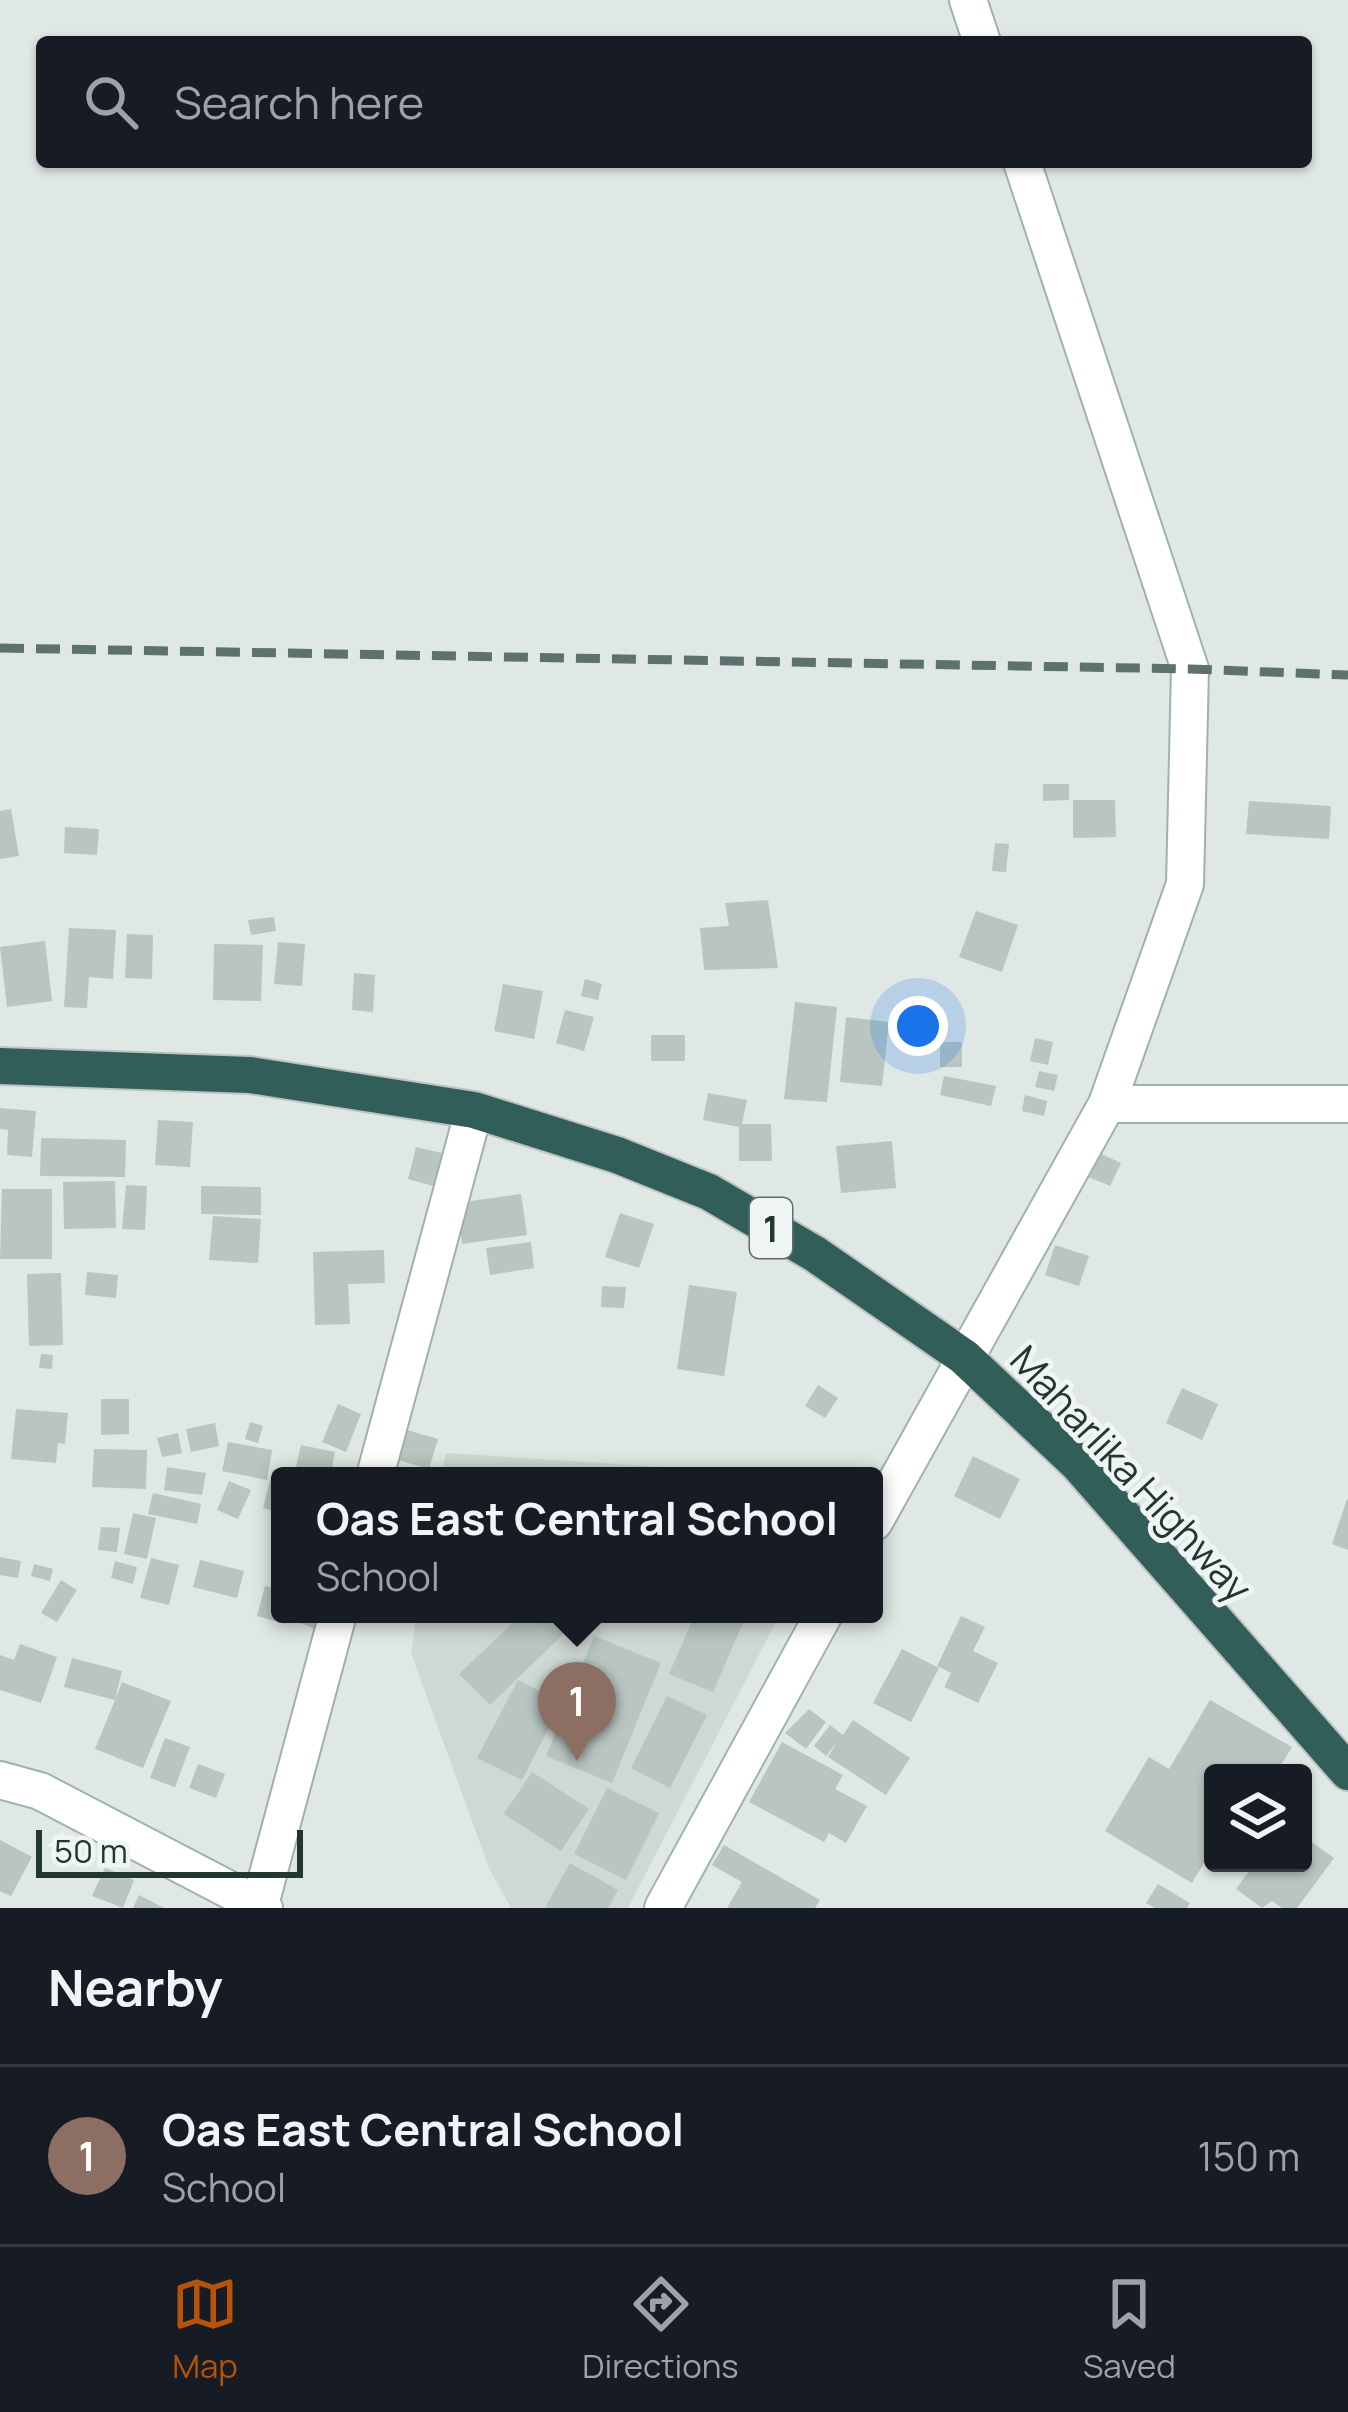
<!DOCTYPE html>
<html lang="en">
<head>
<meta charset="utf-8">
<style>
  body { margin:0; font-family:Manrope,sans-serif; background:#242831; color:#f1f3f6 }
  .controls { position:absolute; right:36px; bottom:36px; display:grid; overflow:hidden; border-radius:12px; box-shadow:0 3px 9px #0004 }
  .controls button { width:108px; height:108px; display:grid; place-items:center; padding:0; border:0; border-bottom:3px solid #363941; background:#171b24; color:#f1f3f6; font:60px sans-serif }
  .scale { position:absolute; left:36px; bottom:30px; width:267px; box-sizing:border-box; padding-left:12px; border:6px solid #223633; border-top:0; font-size:33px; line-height:42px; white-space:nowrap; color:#223633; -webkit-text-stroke:9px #eff5f3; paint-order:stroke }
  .you { position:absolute; left:918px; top:1026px; width:42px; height:42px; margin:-30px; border:9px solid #fff; border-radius:50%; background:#1a73e8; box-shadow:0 0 0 18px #1a73e833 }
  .badge { display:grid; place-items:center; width:78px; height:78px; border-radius:50%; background:#b45309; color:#fff; font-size:39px; font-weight:700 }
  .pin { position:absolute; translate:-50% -99px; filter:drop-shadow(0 3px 6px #0008) }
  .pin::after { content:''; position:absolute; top:63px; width:42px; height:36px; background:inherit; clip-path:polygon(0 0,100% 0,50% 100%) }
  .popup { position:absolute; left:271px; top:1467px; width:612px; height:156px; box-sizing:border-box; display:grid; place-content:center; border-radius:12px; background:#171b24; filter:drop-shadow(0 3px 9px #0005); font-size:39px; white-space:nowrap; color:#9ea1a6 }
  .popup b { font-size:45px; color:#f1f3f6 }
  .popup::after { content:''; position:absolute; left:50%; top:100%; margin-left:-24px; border:24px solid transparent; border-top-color:#171b24 }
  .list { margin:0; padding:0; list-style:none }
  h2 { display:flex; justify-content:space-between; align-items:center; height:156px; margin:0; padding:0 48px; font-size:51px }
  h2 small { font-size:39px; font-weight:400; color:#9ea1a6 }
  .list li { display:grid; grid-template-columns:78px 1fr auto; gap:36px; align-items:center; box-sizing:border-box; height:180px; padding:0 48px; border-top:3px solid #363941 }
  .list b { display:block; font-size:45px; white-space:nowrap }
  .list p { margin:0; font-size:39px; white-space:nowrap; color:#9ea1a6 }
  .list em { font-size:39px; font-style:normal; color:#9ea1a6 }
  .icon { flex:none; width:66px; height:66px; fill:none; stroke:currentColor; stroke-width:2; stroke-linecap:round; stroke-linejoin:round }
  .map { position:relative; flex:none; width:1348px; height:1908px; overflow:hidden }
  .search { position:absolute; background:#171b24; box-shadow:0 3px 9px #0004; left:36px; right:36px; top:36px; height:132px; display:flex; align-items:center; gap:30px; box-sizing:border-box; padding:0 42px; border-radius:12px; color:#9ea1a6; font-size:45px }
  .sheet { height:336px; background:#171b24 }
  nav { display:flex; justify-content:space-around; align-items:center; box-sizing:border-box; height:168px; border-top:3px solid #363941; background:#171b24; font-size:33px; color:#9ea1a6 }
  nav a { display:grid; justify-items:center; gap:6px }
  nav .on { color:#b45309 }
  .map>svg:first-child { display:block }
  .built { fill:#ced8d4 }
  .building { fill:#b8c5c1 }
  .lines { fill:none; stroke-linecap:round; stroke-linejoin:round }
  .street-casing { stroke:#a3afac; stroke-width:40 }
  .secondary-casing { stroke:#a0b2ae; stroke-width:40 }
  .highway-casing { stroke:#bdc3c2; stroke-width:40 }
  .street { stroke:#fff; stroke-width:36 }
  .secondary { stroke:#fff; stroke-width:36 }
  .highway { stroke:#325e5a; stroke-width:36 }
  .rail { stroke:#5d726e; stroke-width:9; stroke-dasharray:24 12; stroke-linecap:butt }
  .labels { text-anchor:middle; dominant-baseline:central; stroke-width:10; stroke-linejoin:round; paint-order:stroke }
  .shield { fill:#eff5f3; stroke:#606f6d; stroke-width:3 }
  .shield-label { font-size:36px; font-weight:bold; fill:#223633 }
  .street-label { font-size:39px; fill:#223633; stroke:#eff5f3 }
</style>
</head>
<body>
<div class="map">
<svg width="1348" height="1908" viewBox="0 0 1348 1908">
  <rect width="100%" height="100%" fill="#dfe8e5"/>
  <path class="built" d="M446,1453L807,1476H442Z
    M417,1614H780L628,1908H511L489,1868L411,1653Z"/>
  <path class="building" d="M1043,784H1069V800L1043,801Z
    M1073,800H1115L1116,837L1073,838Z
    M1249,801L1331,806L1329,839L1246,834Z
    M11,809L19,856L0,859V811Z
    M65,827L99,829L97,855L64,853Z
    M995,843L1009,844L1006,872L992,871Z
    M768,900L778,968L704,970L700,928L729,926L725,903Z
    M976,911L1018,925L1002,972L959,957Z
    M274,917L276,931L251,935L248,920Z
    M69,928L116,930L113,979L89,977L87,1008L64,1007Z
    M127,934L153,935L152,979L125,978Z
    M45,941L52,1001L7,1007L0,947Z
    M278,942L305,944L302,986L274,984Z
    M214,944L263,945L261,1001L213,1000Z
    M354,973L375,975L373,1012L352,1010Z
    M585,979L602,984L598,1000L581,996Z
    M503,984L543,991L534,1039L494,1031Z
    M795,1002L837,1007L827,1102L784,1099Z
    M565,1010L594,1017L584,1051L556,1043Z
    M846,1017L889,1022L882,1086L840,1082Z
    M651,1035H685V1061H651Z
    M1035,1038L1053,1042L1048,1065L1030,1061Z
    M940,1042H962V1067H940Z
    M1039,1071L1058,1075L1054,1091L1035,1087Z
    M944,1076L996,1086L991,1106L940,1095Z
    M708,1093L747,1100L742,1124H771L772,1161H739V1127L703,1120Z
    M1025,1095L1047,1101L1044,1116L1022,1111Z
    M0,1108L36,1111L32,1157L7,1155L8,1130L0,1129Z
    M158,1120L193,1122L190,1167L155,1165Z
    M41,1138L126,1140L125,1177L40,1176Z
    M892,1141L896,1188L841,1193L836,1146Z
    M416,1147L442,1153L433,1186L408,1179Z
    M1095,1151L1121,1163L1110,1186L1084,1175Z
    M115,1181L116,1228L64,1229L63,1182Z
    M126,1185L147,1186L145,1230L122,1229Z
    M201,1186L261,1187V1215L201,1214Z
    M2,1189H52V1259H0Z
    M521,1194L527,1235L462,1244L457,1203Z
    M620,1213L654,1224L639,1268L605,1257Z
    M213,1216L261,1219L258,1263L209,1260Z
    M531,1242L534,1268L490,1275L486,1248Z
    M1055,1245L1089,1256L1079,1286L1045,1275Z
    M384,1250L385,1283L348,1284L350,1324L315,1325L313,1252Z
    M87,1272L118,1275L116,1298L85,1295Z
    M61,1273L63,1345L29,1346L27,1274Z
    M689,1285L737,1292L724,1376L677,1369Z
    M602,1286L626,1287L624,1308L601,1307Z
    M41,1354L53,1355L52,1369L39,1368Z
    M818,1385L838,1398L825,1418L805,1406Z
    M1182,1388L1218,1404L1202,1440L1166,1423Z
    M101,1399H129V1434L101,1435Z
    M338,1404L361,1414L346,1452L322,1442Z
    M16,1409L68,1413L65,1444L58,1443L56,1463L11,1459Z
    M250,1422L263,1426L258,1443L245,1439Z
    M215,1423L219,1446L191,1452L186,1429Z
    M400,1428L438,1439L429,1469L391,1458Z
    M178,1433L182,1453L162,1457L157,1438Z
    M228,1442L272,1450L267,1480L222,1471Z
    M301,1445L335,1452L331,1474L296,1467Z
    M94,1449L147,1450L146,1489L92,1487Z
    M973,1456L1020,1479L1000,1519L954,1496Z
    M167,1467L206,1473L202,1495L164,1490Z
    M273,1469L295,1475L280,1476V1513L263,1508Z
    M229,1481L251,1490L238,1519L217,1510Z
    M153,1493L201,1504L197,1524L148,1514Z
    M1347,1499H1348V1550L1332,1544Z
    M133,1513L156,1518L147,1559L124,1554Z
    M101,1527L120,1528L117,1552L98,1550Z
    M0,1557L21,1561L18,1578L0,1575Z
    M151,1558L179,1565L169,1605L140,1598Z
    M200,1560L244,1571L237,1598L193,1587Z
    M115,1561L137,1567L133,1584L111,1578Z
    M34,1564L53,1569L50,1581L31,1576Z
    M61,1580L77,1590L57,1622L41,1613Z
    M265,1586L280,1590V1614H288L285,1624L257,1616Z
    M296,1614H321L315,1629L294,1620Z
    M522,1614H577L581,1617L490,1705L459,1674Z
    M695,1614H747L713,1692L669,1674Z
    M961,1616L985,1627L973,1651L998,1663L978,1703L944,1687L951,1673L937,1666Z
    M594,1636L661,1663L612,1783L546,1756Z
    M20,1644L57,1657L41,1703L0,1690V1655L14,1660Z
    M902,1649L939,1668L911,1722L873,1703Z
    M72,1658L122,1671L115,1700L122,1682L171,1701L143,1768L95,1749L115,1700L64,1687Z
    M518,1680L562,1702L522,1780L477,1758Z
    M667,1696L707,1715L670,1788L631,1768Z
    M1210,1700L1292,1747L1276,1773H1213V1848L1192,1883L1105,1831L1149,1757L1169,1769Z
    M809,1709L826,1722L806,1749L785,1733Z
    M853,1720L910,1758L886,1795L828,1757L837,1742L826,1756L814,1746L830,1725L843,1735Z
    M165,1738L190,1747L175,1787L150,1778Z
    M782,1742L843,1775L835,1789L867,1806L846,1843L829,1833L824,1842L749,1802Z
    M198,1764L225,1774L216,1798L189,1788Z
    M532,1772L589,1809L561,1851L504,1814Z
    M607,1788L659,1813L626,1880L574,1854Z
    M1303,1836L1334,1858L1297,1908H1282L1272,1901L1262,1908L1236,1889L1255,1863H1303Z
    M0,1840L32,1857L11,1896L0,1891Z
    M724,1845L820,1900L815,1908H727L742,1882L712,1865Z
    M570,1863L618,1890L608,1908H545Z
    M105,1868L134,1880L123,1908L92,1896Z
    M1158,1884L1190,1903L1187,1908H1155L1146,1903Z
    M139,1895L164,1908H133Z"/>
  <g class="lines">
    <g class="street-casing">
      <path id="street" d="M375,1476L474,1110
        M259,1908L338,1614"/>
    </g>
    <g class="secondary-casing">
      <path id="secondary" d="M968,0L982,42
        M1107,1104H1348
        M874,1522L1107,1104L1185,884L1190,669L1022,162
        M0,1780L40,1791L264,1908
        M663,1908L824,1614"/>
    </g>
    <g class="highway-casing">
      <path id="highway" d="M0,1066L250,1075L474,1110L617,1155L709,1192L815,1254L964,1357L1077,1463L1348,1772"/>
    </g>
    <use href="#street" class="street"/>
    <use href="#secondary" class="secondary"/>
    <use href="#highway" class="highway"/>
    <path class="rail" d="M0,648L1190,669L1348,675"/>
  </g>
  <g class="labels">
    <rect class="shield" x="750" y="1198" width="42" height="60" rx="9"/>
    <g class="shield-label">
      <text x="771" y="1228">1</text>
    </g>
    <g class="street-label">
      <text transform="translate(1132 1473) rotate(47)">Maharlika Highway</text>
    </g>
  </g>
</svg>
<div class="controls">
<button><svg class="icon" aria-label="layers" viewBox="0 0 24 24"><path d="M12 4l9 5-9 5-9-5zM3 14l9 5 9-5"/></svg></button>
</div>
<div class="scale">50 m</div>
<div class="you"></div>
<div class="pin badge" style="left:577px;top:1761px;background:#8d6e63">1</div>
<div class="popup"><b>Oas East Central School</b>School</div>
<div class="search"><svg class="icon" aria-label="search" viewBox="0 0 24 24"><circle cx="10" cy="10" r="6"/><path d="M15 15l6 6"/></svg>Search here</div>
</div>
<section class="sheet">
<h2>Nearby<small></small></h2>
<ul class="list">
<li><span class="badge" style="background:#8d6e63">1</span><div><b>Oas East Central School</b><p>School</p></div><em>150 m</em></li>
</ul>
</section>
<nav>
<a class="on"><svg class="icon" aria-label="map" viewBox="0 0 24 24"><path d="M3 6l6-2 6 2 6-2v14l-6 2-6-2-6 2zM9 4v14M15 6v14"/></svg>Map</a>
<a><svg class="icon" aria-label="directions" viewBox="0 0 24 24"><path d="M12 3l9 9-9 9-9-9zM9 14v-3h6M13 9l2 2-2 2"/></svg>Directions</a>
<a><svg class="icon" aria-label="saved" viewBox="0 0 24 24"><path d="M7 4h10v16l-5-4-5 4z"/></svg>Saved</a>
</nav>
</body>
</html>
